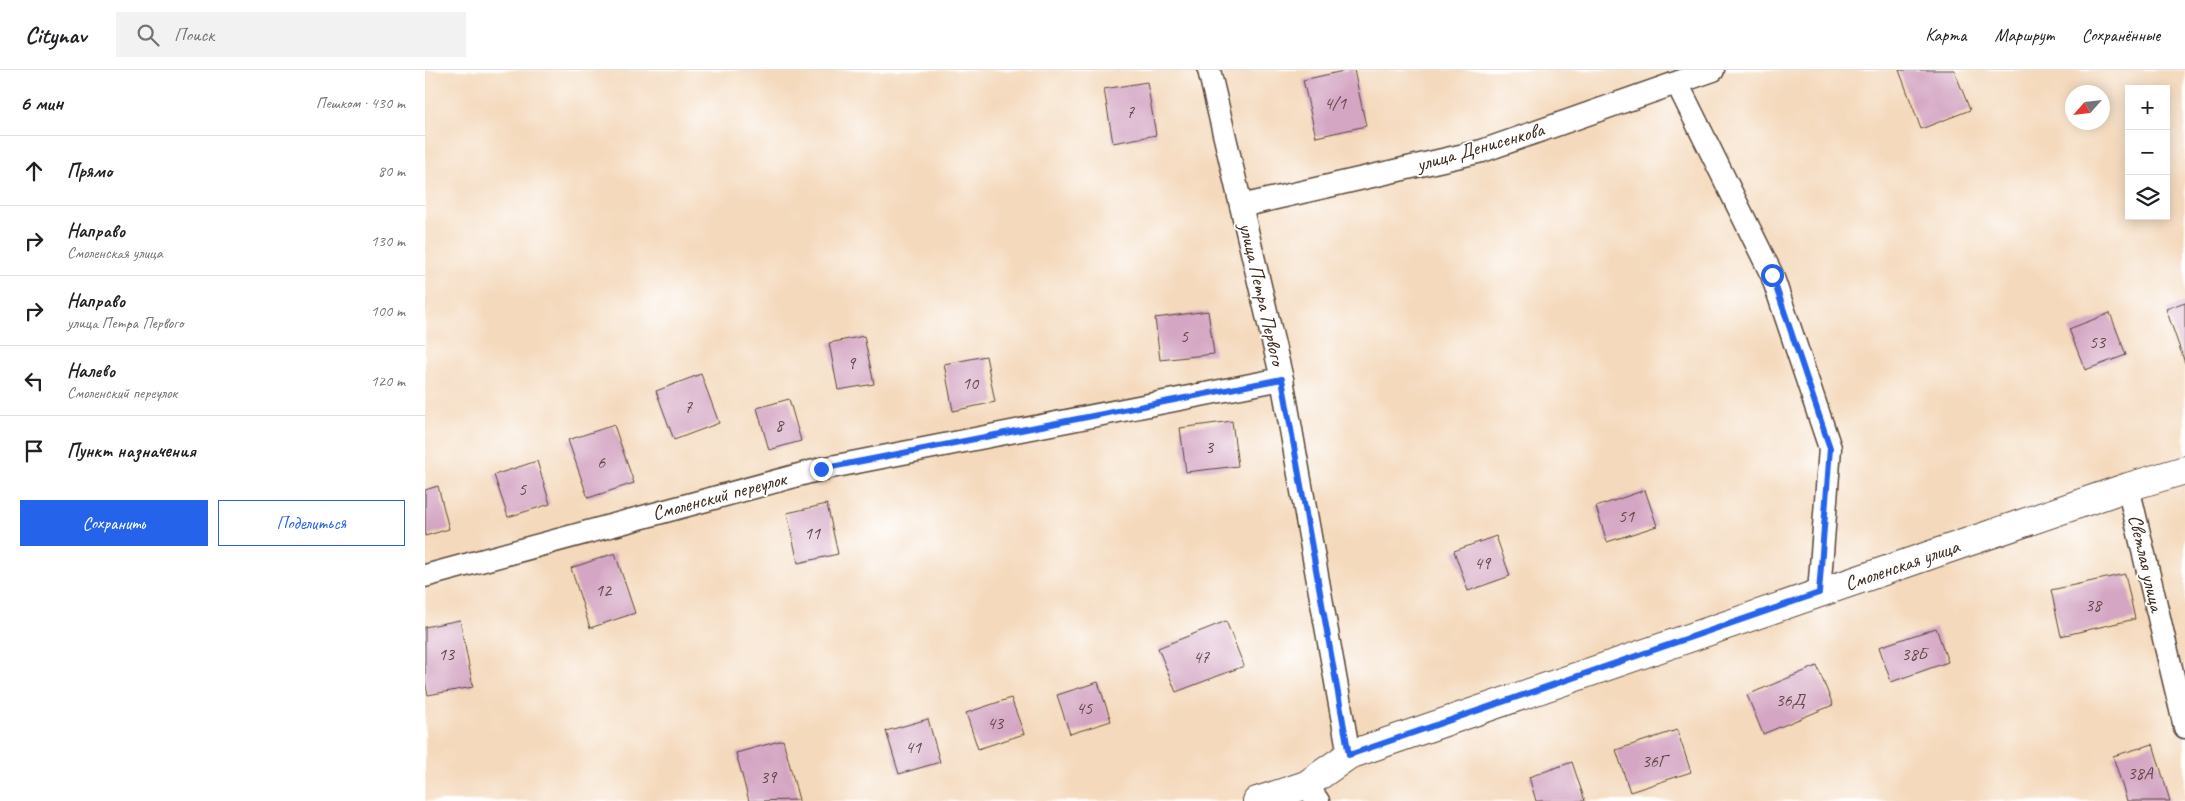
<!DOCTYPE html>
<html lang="ru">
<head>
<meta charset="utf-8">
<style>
  body { margin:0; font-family:Caveat,sans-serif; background:#f2f2f2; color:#202124 }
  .controls { position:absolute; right:15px; top:15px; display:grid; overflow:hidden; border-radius:0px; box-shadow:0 2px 12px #0003 }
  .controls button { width:45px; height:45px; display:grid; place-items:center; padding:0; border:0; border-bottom:1px solid #e0e0e0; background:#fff; color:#202124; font:25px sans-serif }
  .compass { position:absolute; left:1640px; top:15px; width:45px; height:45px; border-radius:50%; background:#fff; box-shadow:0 2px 12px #0003; rotate:243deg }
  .stop { position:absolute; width:15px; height:15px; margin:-11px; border:4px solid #2563eb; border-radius:50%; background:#fff }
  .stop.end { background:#2563eb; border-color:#fff; box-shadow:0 1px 5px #0008 }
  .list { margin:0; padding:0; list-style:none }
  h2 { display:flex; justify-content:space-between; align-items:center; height:65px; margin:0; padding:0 20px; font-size:21px }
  h2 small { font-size:16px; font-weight:400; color:#757577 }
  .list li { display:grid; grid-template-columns:32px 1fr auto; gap:15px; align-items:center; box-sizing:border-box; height:70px; padding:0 20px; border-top:1px solid #e0e0e0 }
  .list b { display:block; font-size:19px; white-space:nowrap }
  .list p { margin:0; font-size:16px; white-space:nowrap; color:#757577 }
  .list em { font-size:16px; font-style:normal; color:#757577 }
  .actions { display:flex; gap:10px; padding:15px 20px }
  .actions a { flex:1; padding:11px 0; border:1px solid #2563eb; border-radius:0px; text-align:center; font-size:18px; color:#2563eb }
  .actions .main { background:#2563eb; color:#fff }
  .icon { flex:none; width:28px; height:28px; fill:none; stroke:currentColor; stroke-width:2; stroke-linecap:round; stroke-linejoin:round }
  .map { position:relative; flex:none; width:1760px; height:731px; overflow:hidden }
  header { display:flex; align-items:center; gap:30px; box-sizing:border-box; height:70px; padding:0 25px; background:#fff; border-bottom:1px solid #e0e0e0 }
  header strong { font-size:24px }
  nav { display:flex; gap:28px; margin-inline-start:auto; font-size:18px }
  .search { width:350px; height:45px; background:#f2f2f2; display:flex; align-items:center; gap:12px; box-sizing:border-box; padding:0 18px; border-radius:0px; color:#757577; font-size:19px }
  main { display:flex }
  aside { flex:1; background:#fff }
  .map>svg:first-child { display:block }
  .building { fill:#d4a6c3 }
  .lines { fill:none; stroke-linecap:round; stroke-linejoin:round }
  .minor-casing { stroke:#574436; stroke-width:25 }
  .tertiary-casing { stroke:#574436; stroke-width:30 }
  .minor { stroke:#fff; stroke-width:22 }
  .tertiary { stroke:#fff; stroke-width:28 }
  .route { stroke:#2563eb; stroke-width:6 }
  .labels { text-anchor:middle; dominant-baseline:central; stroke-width:4; stroke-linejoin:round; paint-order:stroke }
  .number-label { font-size:18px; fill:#614947 }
  .street-label { font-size:20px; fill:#3b2a1e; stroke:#fff }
</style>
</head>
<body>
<header>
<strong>Citynav</strong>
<div class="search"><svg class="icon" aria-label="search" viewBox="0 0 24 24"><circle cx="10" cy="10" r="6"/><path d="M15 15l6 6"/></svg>Поиск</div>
<nav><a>Карта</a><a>Маршрут</a><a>Сохранённые</a></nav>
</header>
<main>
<aside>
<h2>6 мин<small>Пешком · 430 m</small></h2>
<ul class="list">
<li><svg class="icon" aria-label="ahead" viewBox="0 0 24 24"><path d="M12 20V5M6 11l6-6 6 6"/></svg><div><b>Прямо</b></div><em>80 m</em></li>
<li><svg class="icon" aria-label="right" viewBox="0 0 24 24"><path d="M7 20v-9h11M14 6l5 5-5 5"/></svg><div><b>Направо</b><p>Смоленская улица</p></div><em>130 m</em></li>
<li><svg class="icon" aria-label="right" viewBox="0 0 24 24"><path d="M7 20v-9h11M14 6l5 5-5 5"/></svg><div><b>Направо</b><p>улица Петра Первого</p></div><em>100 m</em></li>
<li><svg class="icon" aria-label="left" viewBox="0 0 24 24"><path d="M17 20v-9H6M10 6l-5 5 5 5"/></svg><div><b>Налево</b><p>Смоленский переулок</p></div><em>120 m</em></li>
<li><svg class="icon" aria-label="arrive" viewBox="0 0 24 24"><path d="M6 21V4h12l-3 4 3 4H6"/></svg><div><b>Пункт назначения</b></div></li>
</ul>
<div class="actions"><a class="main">Сохранить</a><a>Поделиться</a></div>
</aside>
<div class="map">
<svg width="1760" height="731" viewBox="0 0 1760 731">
  <rect width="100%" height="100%" fill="#fff"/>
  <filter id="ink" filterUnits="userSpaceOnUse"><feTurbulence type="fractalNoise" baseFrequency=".02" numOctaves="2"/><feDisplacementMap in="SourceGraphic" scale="10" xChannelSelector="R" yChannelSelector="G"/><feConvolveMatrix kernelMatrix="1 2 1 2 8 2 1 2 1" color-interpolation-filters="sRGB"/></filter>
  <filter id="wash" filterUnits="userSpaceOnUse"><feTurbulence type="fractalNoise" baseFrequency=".0096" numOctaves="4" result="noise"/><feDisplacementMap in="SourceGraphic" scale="20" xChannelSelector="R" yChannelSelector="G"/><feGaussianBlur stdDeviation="1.12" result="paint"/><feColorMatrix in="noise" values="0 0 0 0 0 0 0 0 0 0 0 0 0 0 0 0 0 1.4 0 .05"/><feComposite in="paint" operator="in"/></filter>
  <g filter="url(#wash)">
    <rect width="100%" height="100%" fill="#f4d9bc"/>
    <g id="blocks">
      <path class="building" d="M923,0H929L941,56L891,67L878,10Z
        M1474,0H1529L1545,40L1496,59Z
        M722,12L731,65L688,73L679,19Z
        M1760,232V293L1741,239Z
        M783,241L789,284L735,290L730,248Z
        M1685,243L1701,285L1660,300L1644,259Z
        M439,266L449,314L413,320L404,273Z
        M561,286L570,332L528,341L519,294Z
        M276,304L294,353L249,370L231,321Z
        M364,329L376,371L344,380L332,338Z
        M807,351L813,396L761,402L755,358Z
        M189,355L209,413L163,428L143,370Z
        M112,391L125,434L83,447L69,405Z
        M13,416L24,459L0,466V420Z
        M1220,420L1232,456L1182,472L1171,437Z
        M402,434L413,484L373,493L362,443Z
        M1071,466L1085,506L1043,521L1029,481Z
        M190,483L210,543L165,558L146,498Z
        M1700,504L1710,549L1636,566L1626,520Z
        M35,550L48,617L3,625L0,611V557Z
        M801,551L819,596L751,622L733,578Z
        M1511,558L1523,592L1466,612L1454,577Z
        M1392,596L1408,635L1338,664L1322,625Z
        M673,612L686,651L645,664L632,625Z
        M586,628L599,664L553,679L541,643Z
        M503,649L515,692L474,704L461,661Z
        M1252,660L1266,702L1205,722L1191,680Z
        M358,670L374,730L324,731L311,683Z
        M1728,674L1745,731H1702L1688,686Z
        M1147,692L1160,731H1111L1104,707Z"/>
    </g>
  </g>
  <g filter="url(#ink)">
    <use href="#blocks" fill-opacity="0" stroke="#574436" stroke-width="1"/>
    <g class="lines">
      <g class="minor-casing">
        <path id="minor" d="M784,0L857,309L924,685
          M1252,13L1347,205L1405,378L1394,523
          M816,136L1057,81L1288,0
          M1703,417L1760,657
          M0,506L396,399L857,309
          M881,715L893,731"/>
      </g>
      <g class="tertiary-casing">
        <path id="tertiary" d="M832,731L881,715L924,685L1703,417L1760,400"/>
      </g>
      <use href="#minor" class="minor"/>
      <use href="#tertiary" class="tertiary"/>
    </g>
  </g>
  <g class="lines" filter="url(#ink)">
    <path class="route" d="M396,399L857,309L924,685L1394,523L1405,378L1347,205"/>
  </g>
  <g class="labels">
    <g class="number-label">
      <text x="910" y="33">4/1</text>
      <text x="705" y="42">7</text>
      <text x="759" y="266">5</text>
      <text x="1672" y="272">53</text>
      <text x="426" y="293">9</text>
      <text x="545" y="313">10</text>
      <text x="263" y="337">7</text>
      <text x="354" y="355">8</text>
      <text x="784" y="377">3</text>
      <text x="176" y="392">6</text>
      <text x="97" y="419">5</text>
      <text x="1201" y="446">51</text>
      <text x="387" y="463">11</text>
      <text x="1057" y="493">49</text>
      <text x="178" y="520">12</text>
      <text x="1668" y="535">38</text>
      <text x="21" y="584">13</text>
      <text x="1489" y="584">38Б</text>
      <text x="776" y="587">47</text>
      <text x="1365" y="630">36Д</text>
      <text x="659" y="638">45</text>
      <text x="570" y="653">43</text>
      <text x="488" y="677">41</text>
      <text x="1229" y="691">36Г</text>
      <text x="1715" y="703">38А</text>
      <text x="343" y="707">39</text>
    </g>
    <g class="street-label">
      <text transform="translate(1055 77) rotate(-16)">улица Денисенкова</text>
      <text transform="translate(837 224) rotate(77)">улица Петра Первого</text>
      <text transform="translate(294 426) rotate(-15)">Смоленский переулок</text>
      <text transform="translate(1721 493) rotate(77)">Светлая улица</text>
      <text transform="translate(1477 495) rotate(-19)">Смоленская улица</text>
    </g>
  </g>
</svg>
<div class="controls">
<button>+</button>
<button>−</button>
<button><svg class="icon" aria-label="layers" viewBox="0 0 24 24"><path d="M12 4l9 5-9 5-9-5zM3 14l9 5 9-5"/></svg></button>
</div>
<svg class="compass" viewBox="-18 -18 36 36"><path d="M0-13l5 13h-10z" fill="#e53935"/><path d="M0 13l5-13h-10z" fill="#757577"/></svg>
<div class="stop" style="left:1347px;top:205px"></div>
<div class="stop end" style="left:396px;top:399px"></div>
</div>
</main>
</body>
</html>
